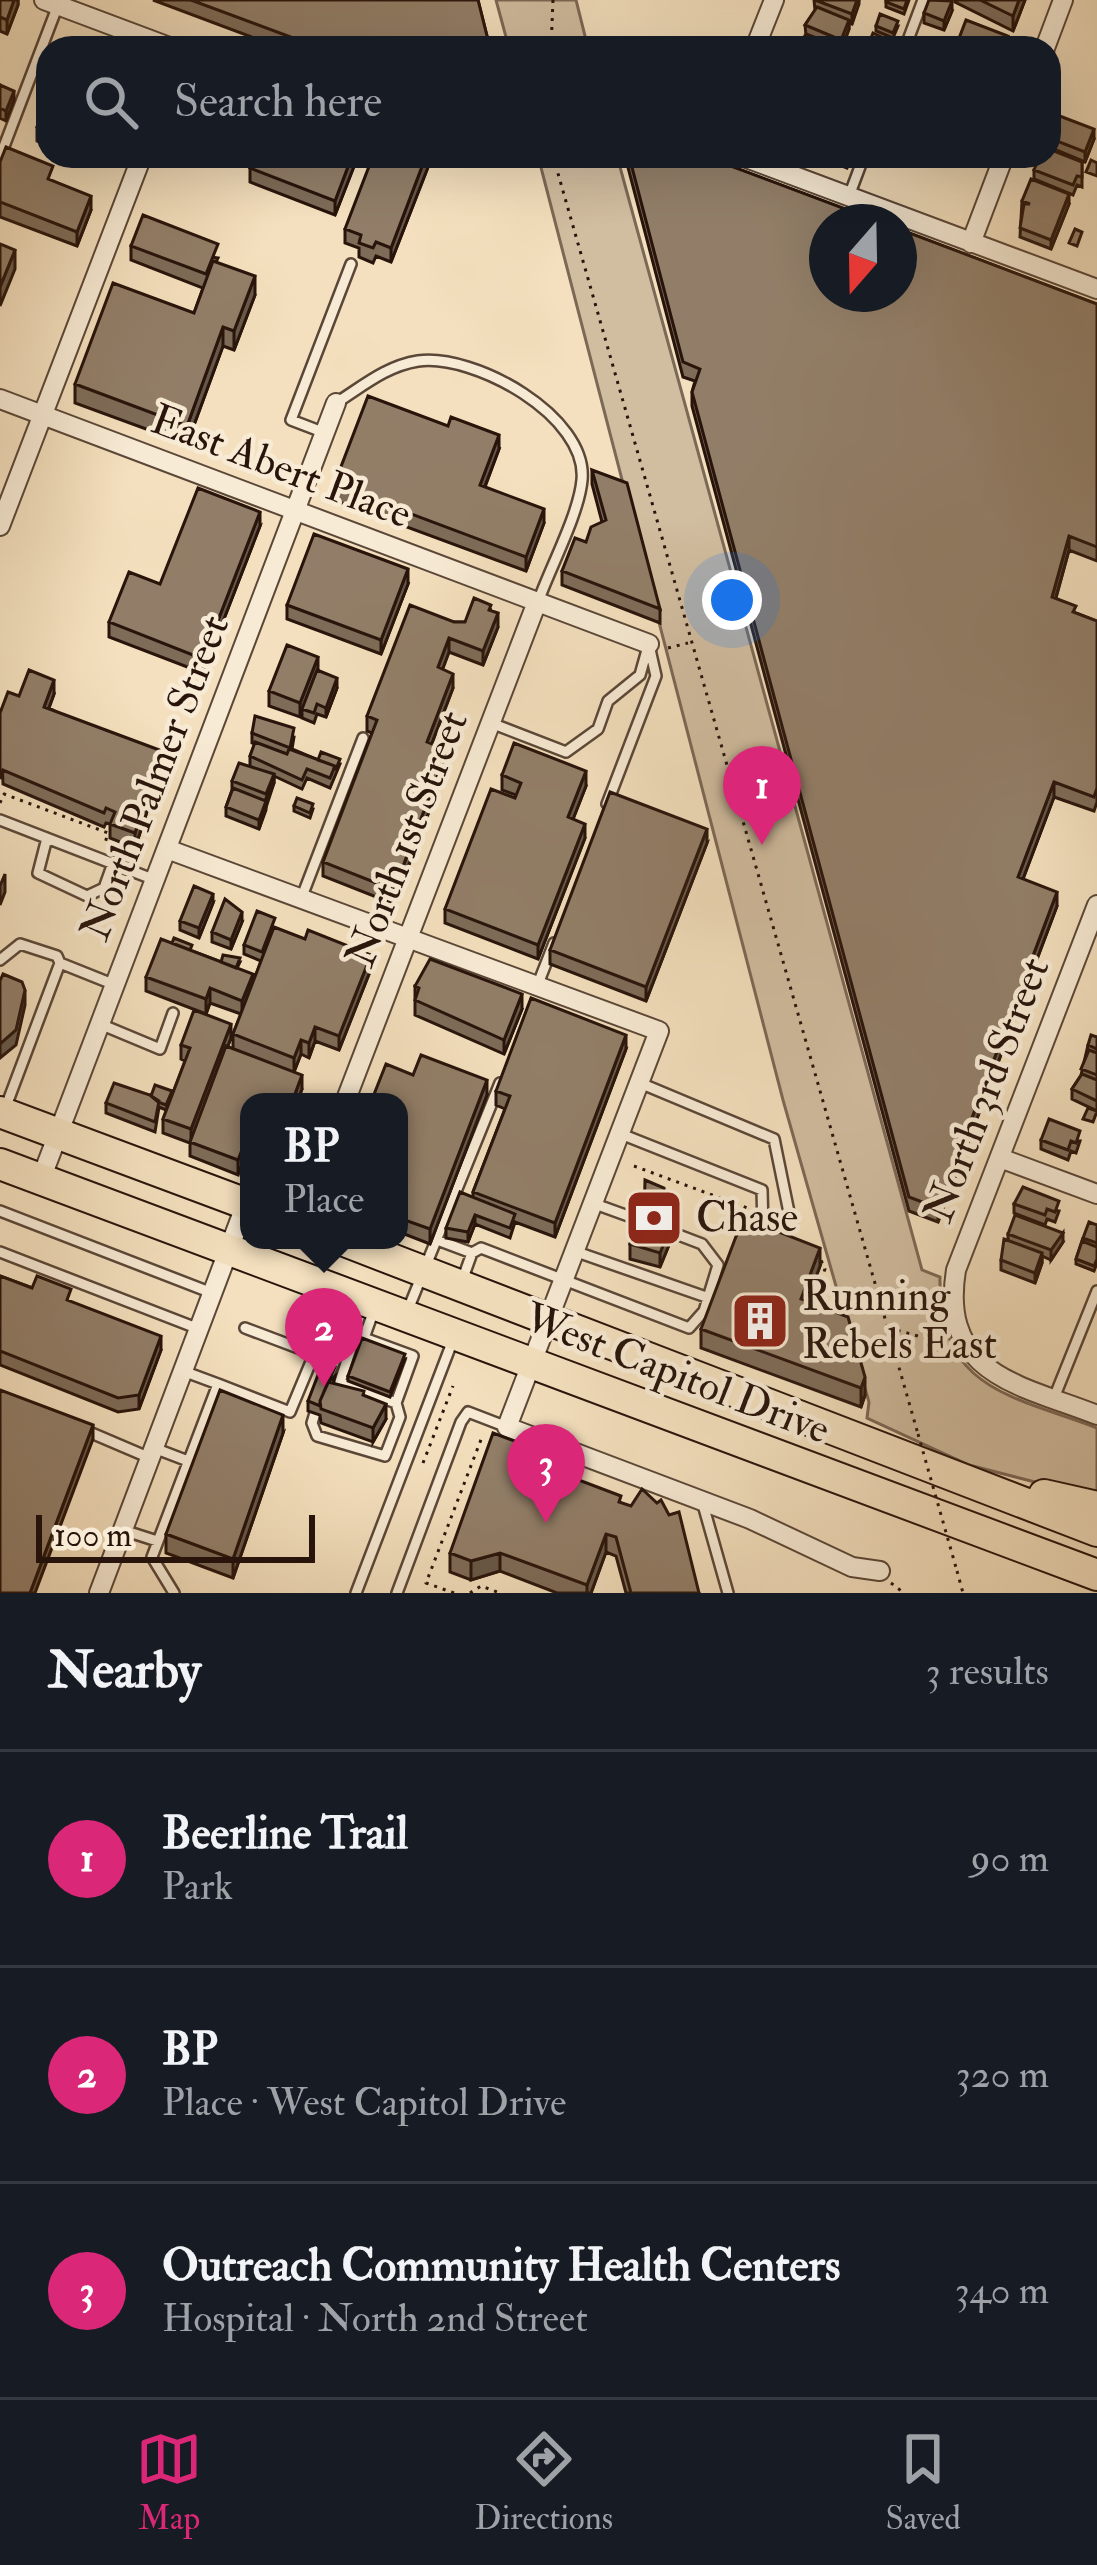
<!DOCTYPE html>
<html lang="en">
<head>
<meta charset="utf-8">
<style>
  body { margin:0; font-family:"IM FELL Double Pica",serif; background:#20242c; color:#f1f3f6 }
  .compass { position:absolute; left:809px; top:204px; width:108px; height:108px; border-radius:50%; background:#171b24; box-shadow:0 12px 48px #0002; rotate:200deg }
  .scale { position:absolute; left:36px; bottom:30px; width:279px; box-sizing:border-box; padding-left:12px; border:6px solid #28140b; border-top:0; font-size:33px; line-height:42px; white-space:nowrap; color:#28140b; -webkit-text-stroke:9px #f8ebd5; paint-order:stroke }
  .you { position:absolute; left:732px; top:600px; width:42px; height:42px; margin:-30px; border:9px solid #fff; border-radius:50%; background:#1a73e8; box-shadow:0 0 0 18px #1a73e833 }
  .badge { display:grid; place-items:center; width:78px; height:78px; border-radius:50%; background:#db2777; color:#fff; font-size:39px; font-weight:700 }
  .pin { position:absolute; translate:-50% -99px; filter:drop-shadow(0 3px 6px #0008) }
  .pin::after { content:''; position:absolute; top:63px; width:42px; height:36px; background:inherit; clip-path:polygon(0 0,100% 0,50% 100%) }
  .popup { position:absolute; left:240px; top:1093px; width:168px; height:156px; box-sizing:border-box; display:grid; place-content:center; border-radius:24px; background:#171b24; filter:drop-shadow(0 3px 9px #0005); font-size:39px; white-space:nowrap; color:#9ea1a6 }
  .popup b { font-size:45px; color:#f1f3f6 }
  .popup::after { content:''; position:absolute; left:50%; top:100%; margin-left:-24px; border:24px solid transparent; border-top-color:#171b24 }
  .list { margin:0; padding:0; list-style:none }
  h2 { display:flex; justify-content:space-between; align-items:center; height:156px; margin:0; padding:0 48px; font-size:51px }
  h2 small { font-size:39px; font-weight:400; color:#9ea1a6 }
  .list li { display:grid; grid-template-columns:78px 1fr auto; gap:36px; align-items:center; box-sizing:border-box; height:216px; padding:0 48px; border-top:3px solid #363941 }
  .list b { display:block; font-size:45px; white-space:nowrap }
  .list p { margin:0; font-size:39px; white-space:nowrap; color:#9ea1a6 }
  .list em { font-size:39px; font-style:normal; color:#9ea1a6 }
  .icon { flex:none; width:66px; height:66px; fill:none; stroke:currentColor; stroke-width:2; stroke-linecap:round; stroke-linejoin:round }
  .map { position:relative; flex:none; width:1097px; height:1593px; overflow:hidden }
  .search { position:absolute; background:#171b24; box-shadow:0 12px 48px #0002; left:36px; right:36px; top:36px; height:132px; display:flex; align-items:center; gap:30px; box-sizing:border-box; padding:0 42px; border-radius:36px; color:#9ea1a6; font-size:45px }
  .sheet { height:804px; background:#171b24 }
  nav { display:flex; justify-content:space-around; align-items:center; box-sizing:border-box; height:168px; border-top:3px solid #363941; background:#171b24; font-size:33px; color:#9ea1a6 }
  nav a { display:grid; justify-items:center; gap:6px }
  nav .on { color:#db2777 }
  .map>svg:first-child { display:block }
  .green { fill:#d1bda0; stroke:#7c6856; stroke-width:3 }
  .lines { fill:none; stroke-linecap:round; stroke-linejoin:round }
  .service-casing { stroke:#5b4738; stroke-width:14 }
  .minor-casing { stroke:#5b4738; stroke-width:22 }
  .primary-casing { stroke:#28140b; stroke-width:34 }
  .path { stroke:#28140b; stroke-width:3; stroke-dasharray:3 6; stroke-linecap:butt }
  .service { stroke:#f8ebd5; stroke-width:9 }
  .minor { stroke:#f8ebd5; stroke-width:18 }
  .primary { stroke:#f4e0be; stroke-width:30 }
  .path-bridge { stroke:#28140b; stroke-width:3; stroke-dasharray:3 6; stroke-linecap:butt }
  .wall { fill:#7e6c59; stroke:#28140b; stroke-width:3 }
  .shaded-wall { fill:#665849; stroke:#28140b; stroke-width:3 }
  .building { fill:#927e68; stroke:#28140b; stroke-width:3 }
  .labels { text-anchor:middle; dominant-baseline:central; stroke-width:9; stroke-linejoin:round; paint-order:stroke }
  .street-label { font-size:42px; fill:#28140b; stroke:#f8ebd5 }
  .poi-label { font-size:42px; fill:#28140b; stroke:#f8ebd5; text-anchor:start }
</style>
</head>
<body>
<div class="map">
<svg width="1097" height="1593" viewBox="0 0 1097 1593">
  <rect width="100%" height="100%" fill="#f4e0be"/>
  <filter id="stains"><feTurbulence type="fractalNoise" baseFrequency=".00167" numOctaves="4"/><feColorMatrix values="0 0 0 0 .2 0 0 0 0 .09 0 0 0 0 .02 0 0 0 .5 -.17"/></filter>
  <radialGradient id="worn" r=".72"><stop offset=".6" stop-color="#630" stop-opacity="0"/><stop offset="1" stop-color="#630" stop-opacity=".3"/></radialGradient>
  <path class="green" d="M496,0H576L588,48H509Z
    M538,156H617L922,1270L940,1277C938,1390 1011,1395 1097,1428V1498L969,1465L867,1418L869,1402L783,1100Z"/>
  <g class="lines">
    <g class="service-casing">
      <path id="service" d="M905,48L923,0
        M0,157L58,5
        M849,196L864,156
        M336,403C363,386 386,366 418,361C474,353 588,416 582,480C579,514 550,568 538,602
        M325,433L291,420L351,264
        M491,723L566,752L598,729L608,701L640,675L647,650
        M607,804L656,676L649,645
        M0,820L155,880
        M47,838L38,873L87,896L104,888L113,863
        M301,899L363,738
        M0,960L20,944L57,956L60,963L5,1109
        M60,963L115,985
        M536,989L554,943
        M100,1024L160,1049L173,1013
        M621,1134L762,1190L763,1229L778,1235L792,1227L774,1139L640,1083
        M595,1204L642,1221
        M0,1211L212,1293
        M440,1241L472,1253
        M0,1252L199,1329
        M577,1252L706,1297
        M463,1278L472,1253L481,1248L689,1328L704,1311L718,1265L702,1244L668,1231
        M407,1312L500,1083
        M245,1328L314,1354
        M364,1338L413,1356L396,1403L340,1382L354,1339L364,1338L374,1310
        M183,1371L218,1384
        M329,1374L341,1347L354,1339
        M1054,1398L1097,1291
        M315,1413L312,1423L317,1436L385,1456L400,1417L396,1403
        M82,1429L150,1458
        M154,1448L188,1461
        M702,1501L728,1593
        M123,1530L157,1541
        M174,1593L152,1557L218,1384L290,1412L338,1297
        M356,1593L453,1340
        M397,1593L461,1422L468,1412L507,1427"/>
    </g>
    <g class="minor-casing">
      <path id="minor" d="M44,0L172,48
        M755,48L774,0
        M1045,48L1063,0
        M741,156L1097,289
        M971,243L1004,156
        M0,399L649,644
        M0,526L142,156
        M167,849L659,1031L507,1427L750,1519L852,1567L880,1571
        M1097,905L956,1270C939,1375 1021,1385 1097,1415
        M345,1102L537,602
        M1000,1158L1097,1194
        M41,1179L336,403
        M99,1593L246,1204"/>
    </g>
    <g class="primary-casing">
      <path id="primary" d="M0,1112L249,1205
        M0,1164L1097,1575
        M342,1240L1097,1531
        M1044,1495L1097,1507"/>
    </g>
    <path class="path" d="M551,48L553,0
      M553,156L918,1434
      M668,648L688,643
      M0,803L4,794L108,833L105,843L137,856
      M634,1166L750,1209
      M811,1305L825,1269L821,1260
      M889,1328L943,1343
      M423,1463L453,1386
      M957,1571L963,1593
      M891,1583L904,1593
      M454,1593L426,1583L482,1437
      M470,1593L481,1586L500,1593"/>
    <use href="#service" class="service"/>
    <use href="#minor" class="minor"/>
    <use href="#primary" class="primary"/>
    <path class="path-bridge" d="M918,1434L957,1571"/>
  </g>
  <path class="wall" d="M0,0H18V5L7,34L0,31Z
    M153,0H478L490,48H281Z
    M814,0H859L852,24L849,23V29L842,48H797L806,35L805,25L815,10Z
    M886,0H909L904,14L886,7Z
    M955,0H1025L1013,31L955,2Z
    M952,11L944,30L924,23V13Z
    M876,26H898L893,38L876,31Z
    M0,85L14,100L6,121L0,118Z
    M48,98V146L37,141V127Z
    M1049,135L1094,139L1085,162L1049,147Z
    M74,156H101L98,165Z
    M255,156H358L335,215L250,182V168Z
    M430,156V162L391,262L376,256L373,263L359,257V248L345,243V229Z
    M625,156H704L1097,304V561L1069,550L1056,598L1076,613L1097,621V802L1094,811L1054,797L1023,879L1057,906L938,1222L909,1211L692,406V392L695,381L683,377Z
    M827,156H852L847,168L827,160Z
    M0,162L53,181L91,210L77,246L0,217Z
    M1082,162V187L1077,185L1073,195L1034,179V170Z
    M1022,201L1069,204L1051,249L1020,237Z
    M131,246L218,258L216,262L255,295L234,350L223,346L187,444L75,403V384L194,313L203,288L131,260Z
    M499,449L485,487L544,523L526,571L334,500V485Z
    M592,470L660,609V623L562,585V571L602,522L592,484Z
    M260,526L203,673L109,637V622L160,584Z
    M408,584L381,654L287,619V605Z
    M491,610L498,627L483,665L449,652L442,669L453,688L432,743L447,764L394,904L323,876V862L372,733L367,731V716L454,622H465Z
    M318,670L337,688L326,717L317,714L314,723L302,718V713L300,717L269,706V691Z
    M54,694L49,708L162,766L135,848L110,838V824L106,823L104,827L3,784L0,713L19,696Z
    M252,733L294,737L292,749L318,760L340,764L330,788L307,778L302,789L274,776V783L266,803V810L259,829L226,816V807L232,790V781L250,766V756L255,744L252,743Z
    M502,775L586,786L573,819L585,838L538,959L445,923V909L516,795L502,790Z
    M294,806L313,809L310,818L294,811Z
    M707,843L646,1001L550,964V950Z
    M213,903L199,938L180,930V921Z
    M242,922L231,949L212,942V932Z
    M275,928L371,969L339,1050L315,1041L309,1058L301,1054L294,1072L302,1089L297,1102H249L238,1175L190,1156V1143L163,1133V1119L185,1061L181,1059V1045L231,1038L227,1047L233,1049V1034L241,1014L210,1003L206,1014L146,991V977L192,951L221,962H240L237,968L253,984L261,961L244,954V945Z
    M415,986L522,1009L504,1054L415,1015Z
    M1097,1037V1111L1072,1099V1089L1081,1075L1088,1045Z
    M626,1049L555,1237L515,1222L510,1238L475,1224L468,1242L446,1238V1228L473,1198V1192L505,1109L496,1105V1091Z
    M172,1091L166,1110L159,1107L155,1132L106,1113V1103Z
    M487,1095L430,1244L399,1232V1102Z
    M1041,1140L1080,1141L1076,1153L1071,1151L1068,1160L1041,1149Z
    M1014,1204L1059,1211L1055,1222L1047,1219L1045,1225L1014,1213Z
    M1097,1225V1263L1094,1271L1076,1264V1259L1083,1238Z
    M1008,1234L1063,1242L1051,1260L1042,1256V1263L1035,1283L1001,1270V1260L1008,1240Z
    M630,1244L669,1245L660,1267L630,1259Z
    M820,1266L807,1301L865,1395L861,1407L701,1348V1329Z
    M0,1276L71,1302L161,1350L139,1409L118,1412L0,1365Z
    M405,1359L390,1397L348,1381V1376Z
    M335,1376L333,1384L386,1419L373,1442L321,1423L320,1415L308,1411V1401Z
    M283,1433L233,1578L166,1553V1534Z
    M531,1462L621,1503L699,1593H626L616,1556L606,1552L591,1593H557L500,1571L471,1580L450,1572V1553Z"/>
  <path class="shaded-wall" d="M14,0H18V5L7,34V20Z
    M857,0H859V4L852,24V14Z
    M1019,0H1025L1013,31V16Z
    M952,1V11L944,30V21Z
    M849,20V29L842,48L841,40Z
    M14,91V100L6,121V111Z
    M1094,129V139L1085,162V152Z
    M352,156H358L335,215V201Z
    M426,156H430V162L391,262V248Z
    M1069,194V204L1051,249V240Z
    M91,196V210L77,246V232Z
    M15,250V269L0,306V287Z
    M255,276V295L234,350V331Z
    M223,327V346L187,444V426Z
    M499,435V449L480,499V485Z
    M544,509V523L526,571V557Z
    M260,512V526L203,673V659Z
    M1069,536V550L1052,611V597Z
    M408,569V584L381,654V640Z
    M498,613V627L483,665V651Z
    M449,638V652L438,682V667Z
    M318,657V671L300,717V703Z
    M453,674V688L427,756V742Z
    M337,678V688L326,717V708Z
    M54,680V694L44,721V707Z
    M447,750V764L394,904V890Z
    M162,751V766L135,848V833Z
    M586,771V786L568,832V817Z
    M274,774V783L259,829V820Z
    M1054,782V797L1018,892V877Z
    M585,824V838L538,959V945Z
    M707,829V843L646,1001V987Z
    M5,874V892L0,905V886Z
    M1057,892V906L938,1222V1208Z
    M213,894V903L199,938V928Z
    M242,912V922L231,949V940Z
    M371,955V969L339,1050V1036Z
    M253,974V989L242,1015V1001Z
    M210,988V1003L206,1014V999Z
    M25,990V1005L16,1045L0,1058V1044Z
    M522,994V1009L504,1054V1040Z
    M231,1024V1038L191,1144V1129Z
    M315,1027V1041L309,1058V1043Z
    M626,1035V1049L555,1237V1223Z
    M301,1040V1054L294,1072V1058Z
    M302,1075V1089L297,1102H292Z
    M487,1080V1095L430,1244V1229Z
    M249,1132V1146L238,1175V1160Z
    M475,1215V1224L468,1242V1232Z
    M669,1231V1245L660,1267V1253Z
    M1063,1233V1242L1051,1260V1250Z
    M820,1248V1266L801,1318V1299Z
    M1042,1253V1263L1035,1283V1273Z
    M161,1336V1350L139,1409V1395Z
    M865,1377V1395L861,1407V1388Z
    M386,1404V1419L373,1442V1428Z
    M283,1415V1433L233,1578V1559Z
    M93,1425V1439L35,1593H30Z
    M606,1534V1552L591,1593H587V1585Z
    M500,1553V1571L471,1580V1561Z"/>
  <path class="building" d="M0,0H14L7,20L0,17Z
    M191,0H478L490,48H320Z
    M815,0H857L852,14Z
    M886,0H907L904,9L886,2Z
    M929,0L952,1L944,21L924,13Z
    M980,0H1019L1013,16Z
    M817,7L849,20L841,40L805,25Z
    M880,14L898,21L893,33L876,26Z
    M966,20L1008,36L1003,48H974L958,41Z
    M873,33L891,41L888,48H867Z
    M806,34L840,47V48H797Z
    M0,85L14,91L6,111L0,108Z
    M48,98V132L37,127Z
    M1057,115L1094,129L1085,152L1049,138Z
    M6,147L53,166L48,179L91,196L77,232L0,202V162Z
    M1049,149L1082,162V177L1077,176L1073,185L1034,170L1040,156L1046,158L1049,156Z
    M255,156H352L335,201L250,168Z
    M373,156H426L391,248L376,242L373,248L359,243L361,235L345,229Z
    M629,156H704L880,222H827V294H899V229L1097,304V547L1069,536L1052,597L1076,606L1073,612L1097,621V788L1094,797L1054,782L1018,877L1057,892L938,1208L909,1197L692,392L700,369L683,362Z
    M1091,160L1097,163V176L1086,172Z
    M1031,179L1069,194L1051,240L1020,228L1024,204H1030L1022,201Z
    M143,215L218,244L206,274L131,246Z
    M1075,229L1082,232L1077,246L1069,243Z
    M0,244L15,250L0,287Z
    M213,261L255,276L234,331L223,327L187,426L75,384L113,283L194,313Z
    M368,396L448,426L451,417L499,435L480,485L544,509L526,557L334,485Z
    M592,470L627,483L660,609L562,571L575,538L586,542L591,527L606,520Z
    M198,488L260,512L203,659L109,622L129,572L160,584Z
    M314,534L408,569L381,640L287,605Z
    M474,598L491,605L489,610L498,613L483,651L449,638L438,667L453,674L427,742L447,750L394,890L323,862L377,720L367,716L410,605L454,622H465Z
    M287,645L318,657L300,703L269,691Z
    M29,670L54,680L44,707L162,751L135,833L110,824L115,812L106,808L104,813L3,770L0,779V713L8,692L19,696Z
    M317,670L337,678L326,708L317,704L314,713L302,709Z
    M255,716L294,728L290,748L252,733Z
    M255,742L287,754L289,749L335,766L330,778L307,769L302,780L250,756Z
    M514,743L586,771L568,817L585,824L538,945L445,909L491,789L515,798L521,783L502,775Z
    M321,752L340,759L336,769L334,768L335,766L318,760Z
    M239,763L274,774L266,794L232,781Z
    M233,788L266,801L259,820L226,807Z
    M610,792L707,829L646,987L550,950Z
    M297,798L313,804L310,813L294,806Z
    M194,886L213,894L199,928L180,921Z
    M225,899L242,912L231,940L212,932Z
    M257,911L275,918L262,952L244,945Z
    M274,927L305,939L308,930L371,955L339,1036L315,1027L309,1043L301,1040L294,1058L233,1034Z
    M174,938L192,945L190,950L172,943Z
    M161,939L253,974L242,1001L210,988L206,999L146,977Z
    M223,955L240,958L236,968L221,962Z
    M430,959L522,994L504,1040L415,1000L419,988L415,986Z
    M3,974L22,982L25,990L16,1030L0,1044V981Z
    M531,998L626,1035L555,1223L473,1192L510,1096L496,1091Z
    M194,1010L231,1024L191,1129L163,1119L190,1048L181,1045Z
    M1091,1035L1097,1037V1049L1088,1045Z
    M226,1046L302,1075L292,1102H249V1132L238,1160L190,1142Z
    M1089,1050L1097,1053V1075L1081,1069Z
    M421,1055L487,1080L430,1229L399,1218V1102H371L386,1064L413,1075Z
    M1082,1074L1097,1080V1101L1072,1089Z
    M114,1083L150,1095L159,1101L155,1122L106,1103Z
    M155,1085L172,1091L166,1105L158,1102L151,1096Z
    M1088,1108L1097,1111L1093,1122L1083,1119Z
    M1049,1119L1080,1131L1076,1143L1071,1141L1068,1150L1041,1140Z
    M645,1180L664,1188L669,1231L660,1253L630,1244L640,1220L644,1222Z
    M1023,1187L1059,1201L1055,1212L1047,1209L1045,1215L1014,1204Z
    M460,1192L515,1214L510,1228L475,1215L468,1232L446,1228Z
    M1015,1215L1063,1233L1051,1250L1008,1234Z
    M743,1218L820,1248L801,1299L848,1317L865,1377L861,1388L701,1329Z
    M1089,1222L1097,1225V1243L1083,1238Z
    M1004,1239L1042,1253L1035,1273L1001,1260Z
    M1082,1241L1097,1247V1259L1094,1266L1076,1259Z
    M0,1276L32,1288L37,1276L71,1289L67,1300L161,1336L139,1395L118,1398L0,1351Z
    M362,1338L405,1354L390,1392L348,1376Z
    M323,1362L335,1367L320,1401V1406L308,1401Z
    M328,1382L364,1391L363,1395L386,1404L373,1428L321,1409L320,1401Z
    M0,1390L93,1425L30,1593H0Z
    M220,1390L283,1415L233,1559L166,1534Z
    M493,1433L528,1446L531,1462L621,1496L619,1502L631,1506L642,1489L657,1503L661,1500L669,1515L679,1512L699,1593H631L616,1537L606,1534L587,1585L500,1553L471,1561L450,1553Z"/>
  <defs>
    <g id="bank-square" transform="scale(3)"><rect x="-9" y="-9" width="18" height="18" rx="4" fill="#8f2418" stroke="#f8ebd5"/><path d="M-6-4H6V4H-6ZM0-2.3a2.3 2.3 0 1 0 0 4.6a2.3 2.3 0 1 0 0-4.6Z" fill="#fff"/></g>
    <g id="building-square" transform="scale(3)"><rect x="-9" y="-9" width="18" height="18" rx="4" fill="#8f2418" stroke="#f8ebd5"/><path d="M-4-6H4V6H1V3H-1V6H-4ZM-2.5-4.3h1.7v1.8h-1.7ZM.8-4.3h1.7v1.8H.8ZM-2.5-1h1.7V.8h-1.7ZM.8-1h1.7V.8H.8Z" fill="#fff"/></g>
  </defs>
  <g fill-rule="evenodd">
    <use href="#bank-square" x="654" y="1218"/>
    <use href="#building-square" x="760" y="1321"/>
  </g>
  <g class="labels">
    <g class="street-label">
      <text transform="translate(281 467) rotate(21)">East Abert Place</text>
      <text transform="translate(155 778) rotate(-69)">North Palmer Street</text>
      <text transform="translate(407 839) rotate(-69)">North 1st Street</text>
      <text transform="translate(987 1090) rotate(-69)">North 3rd Street</text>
      <text transform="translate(677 1374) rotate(21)">West Capitol Drive</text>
    </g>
    <g class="poi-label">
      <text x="696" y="1218">Chase</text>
      <text x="802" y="1297">Running<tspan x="802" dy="48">Rebels East</tspan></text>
    </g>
  </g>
  <rect width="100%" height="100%" filter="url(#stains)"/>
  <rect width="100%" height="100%" fill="url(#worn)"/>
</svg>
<svg class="compass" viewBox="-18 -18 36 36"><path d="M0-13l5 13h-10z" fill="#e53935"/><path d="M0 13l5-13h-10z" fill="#9ea1a6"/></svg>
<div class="scale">100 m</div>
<div class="you"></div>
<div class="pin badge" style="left:762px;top:845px">1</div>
<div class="pin badge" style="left:324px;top:1387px">2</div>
<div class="popup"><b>BP</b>Place</div>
<div class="pin badge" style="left:546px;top:1523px">3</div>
<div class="search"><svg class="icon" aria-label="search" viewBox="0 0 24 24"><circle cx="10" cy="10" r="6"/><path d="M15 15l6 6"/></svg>Search here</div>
</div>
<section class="sheet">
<h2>Nearby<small>3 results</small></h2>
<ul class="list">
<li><span class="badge">1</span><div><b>Beerline Trail</b><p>Park</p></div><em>90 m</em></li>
<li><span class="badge">2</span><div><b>BP</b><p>Place · West Capitol Drive</p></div><em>320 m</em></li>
<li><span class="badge">3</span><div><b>Outreach Community Health Centers</b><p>Hospital · North 2nd Street</p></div><em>340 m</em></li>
</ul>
</section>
<nav>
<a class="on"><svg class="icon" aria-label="map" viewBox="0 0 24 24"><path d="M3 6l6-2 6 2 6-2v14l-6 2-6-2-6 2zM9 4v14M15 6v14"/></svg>Map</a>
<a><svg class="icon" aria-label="directions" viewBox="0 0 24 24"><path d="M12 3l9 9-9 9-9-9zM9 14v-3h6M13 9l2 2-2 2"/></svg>Directions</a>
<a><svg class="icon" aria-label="saved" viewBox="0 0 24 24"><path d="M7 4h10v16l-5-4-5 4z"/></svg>Saved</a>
</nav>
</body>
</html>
